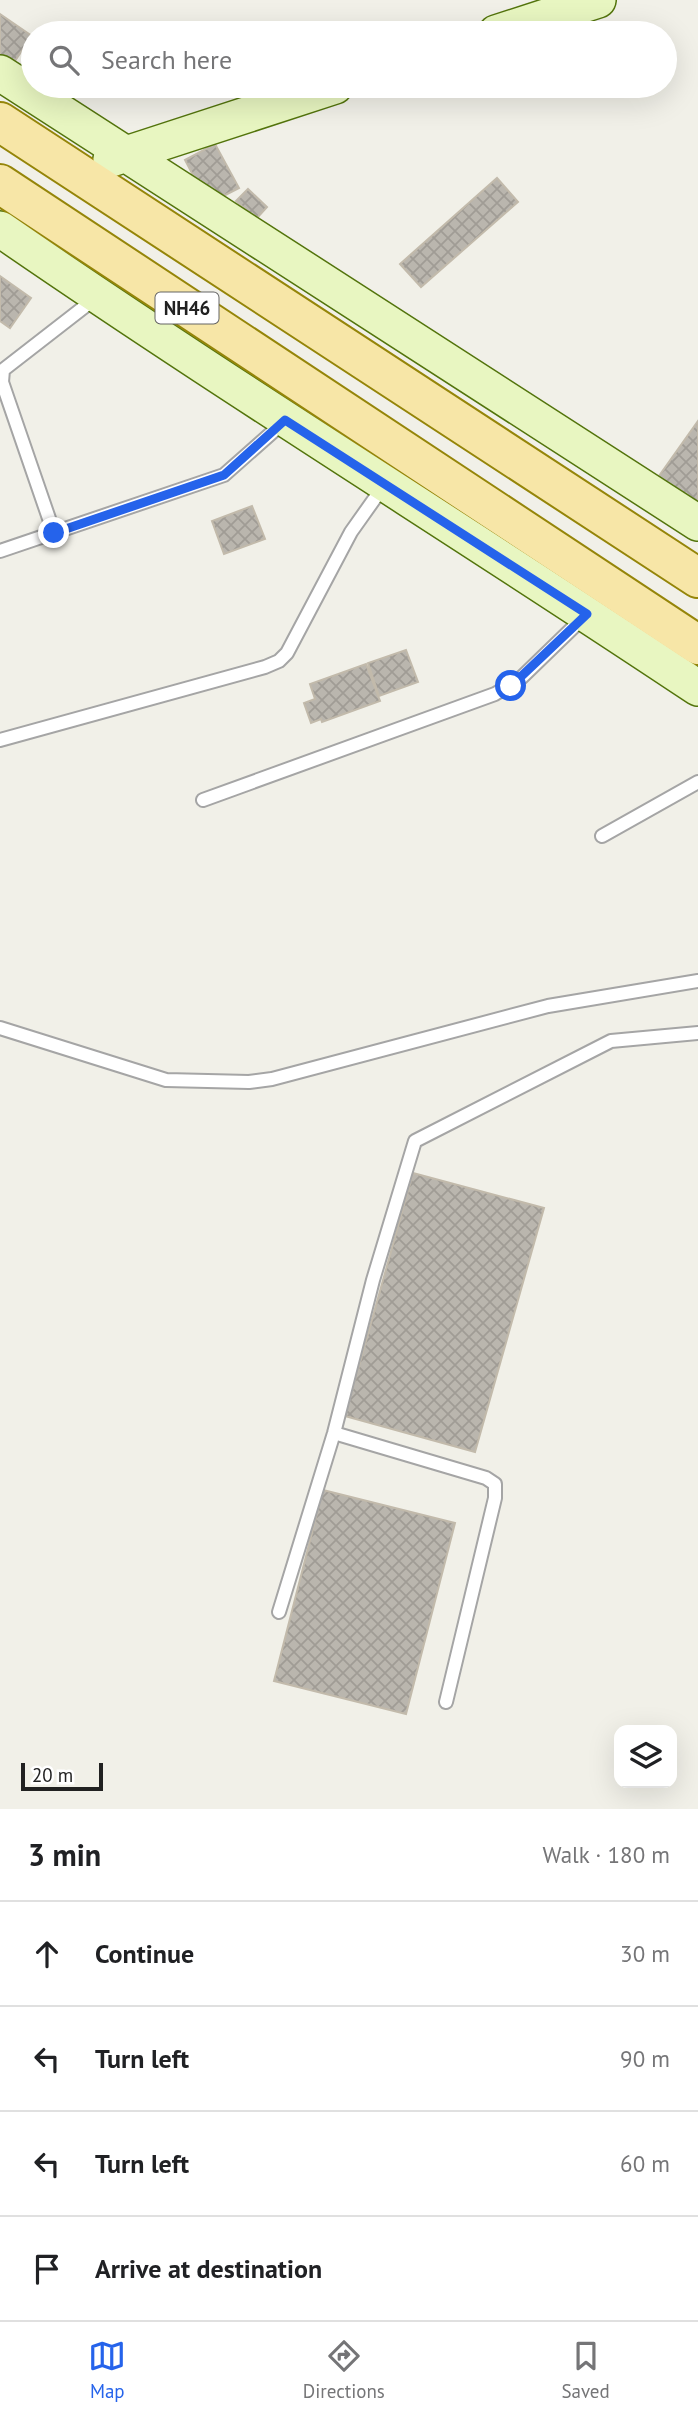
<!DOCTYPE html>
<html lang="en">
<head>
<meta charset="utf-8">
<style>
  body { margin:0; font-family:"PT Sans",sans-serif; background:#f6f6f6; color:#202124 }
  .controls { position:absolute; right:21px; bottom:21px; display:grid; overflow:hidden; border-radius:14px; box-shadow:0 7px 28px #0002 }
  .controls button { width:63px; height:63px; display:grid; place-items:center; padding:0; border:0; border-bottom:2px solid #e0e0e0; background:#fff; color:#202124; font:35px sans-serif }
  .scale { position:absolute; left:21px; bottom:18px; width:82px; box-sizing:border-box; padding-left:7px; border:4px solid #212121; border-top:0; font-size:19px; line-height:24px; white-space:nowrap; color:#212121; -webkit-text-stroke:5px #fff; paint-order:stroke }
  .stop { position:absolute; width:21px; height:21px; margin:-16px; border:5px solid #2563eb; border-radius:50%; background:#fff }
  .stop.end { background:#2563eb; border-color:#fff; box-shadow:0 2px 7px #0008 }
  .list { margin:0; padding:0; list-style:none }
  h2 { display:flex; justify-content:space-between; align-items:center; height:91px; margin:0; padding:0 28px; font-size:30px }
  h2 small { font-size:23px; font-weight:400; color:#757577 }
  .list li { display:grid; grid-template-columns:46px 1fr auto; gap:21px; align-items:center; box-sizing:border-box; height:105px; padding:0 28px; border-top:2px solid #e0e0e0 }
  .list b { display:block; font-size:26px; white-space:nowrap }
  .list em { font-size:23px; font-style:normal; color:#757577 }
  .icon { flex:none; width:38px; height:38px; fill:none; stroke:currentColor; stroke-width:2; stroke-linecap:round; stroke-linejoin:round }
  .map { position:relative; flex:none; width:698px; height:1809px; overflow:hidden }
  .search { position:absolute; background:#fff; box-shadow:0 7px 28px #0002; left:21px; right:21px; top:21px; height:77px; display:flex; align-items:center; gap:18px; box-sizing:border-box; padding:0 24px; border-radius:38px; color:#757577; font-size:26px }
  .sheet { height:511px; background:#fff }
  nav { display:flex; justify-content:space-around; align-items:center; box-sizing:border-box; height:98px; border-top:2px solid #e0e0e0; background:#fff; font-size:19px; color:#757577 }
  nav a { display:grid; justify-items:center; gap:4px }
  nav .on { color:#2563eb }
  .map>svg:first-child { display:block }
  .building { fill:url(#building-cross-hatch); stroke:#c2baab; stroke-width:2 }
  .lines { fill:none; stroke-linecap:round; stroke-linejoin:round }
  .lane-casing { stroke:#a5a5a5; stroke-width:16 }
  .secondary-casing { stroke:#53740c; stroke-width:38 }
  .primary-casing { stroke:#958509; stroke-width:42 }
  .lane { stroke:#fff; stroke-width:12 }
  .secondary { stroke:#e8f6c1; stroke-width:35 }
  .primary { stroke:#f7e6a7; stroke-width:38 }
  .route { stroke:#2563eb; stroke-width:9 }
  .labels { text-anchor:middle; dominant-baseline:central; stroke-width:6; stroke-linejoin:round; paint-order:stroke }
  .shield { fill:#fff; stroke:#646464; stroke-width:2 }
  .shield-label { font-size:19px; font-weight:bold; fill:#212121 }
</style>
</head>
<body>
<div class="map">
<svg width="698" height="1809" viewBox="0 0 698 1809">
  <defs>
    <pattern id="building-cross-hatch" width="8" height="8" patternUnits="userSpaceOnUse" patternTransform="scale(1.75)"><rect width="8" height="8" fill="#bab6ae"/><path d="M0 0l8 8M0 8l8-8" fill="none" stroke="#a09c95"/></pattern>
  </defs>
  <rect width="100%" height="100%" fill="#f1f0e8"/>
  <path class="building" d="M0,14L32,36L10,68L0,61Z
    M215,144L239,188L208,204L185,160Z
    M497,178L518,202L421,287L400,264Z
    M248,189L267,207L256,219L236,201Z
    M0,276L31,298L10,328L0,321Z
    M698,421V514L654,483Z
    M252,506L265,539L224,554L212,521Z
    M406,650L418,682L379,696L368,663Z
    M366,664L380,701L322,722L321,719L311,723L304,703L315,699L310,684Z
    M413,1173L544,1208L475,1452L345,1416Z
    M323,1490L455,1523L406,1714L274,1681Z"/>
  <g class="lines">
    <g class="lane-casing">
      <path id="lane" d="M54,533L2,382L3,370L97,297
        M0,551L224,475L285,421
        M0,740L265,667L279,661L287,653L351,532L385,484
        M203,800L495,694L521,678L585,616
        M602,836L698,782
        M0,1028L166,1080L249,1082L272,1079L548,1006L698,981
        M334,1433L486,1478L495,1484V1498L446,1702
        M279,1612L334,1433L373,1280L415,1141L611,1041L698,1033"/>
    </g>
    <g class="secondary-casing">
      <path id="secondary" d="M496,33L598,0
        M0,73L698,523
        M111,159L335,86
        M0,229C229,387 466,533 698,688"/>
    </g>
    <g class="primary-casing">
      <path id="primary" d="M0,122L698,578
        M0,184L698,645"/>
    </g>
    <use href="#lane" class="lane"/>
    <use href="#secondary" class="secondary"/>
    <use href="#primary" class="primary"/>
  </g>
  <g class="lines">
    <path class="route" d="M54,533L224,475L285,420L587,614L511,686"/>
  </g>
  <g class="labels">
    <rect class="shield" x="155.5" y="292.5" width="63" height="31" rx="5"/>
    <g class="shield-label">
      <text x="187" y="308">NH46</text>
    </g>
  </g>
</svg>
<div class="controls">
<button><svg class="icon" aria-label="layers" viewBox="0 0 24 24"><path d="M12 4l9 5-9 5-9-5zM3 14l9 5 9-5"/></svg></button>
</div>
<div class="scale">20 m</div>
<div class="stop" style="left:511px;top:686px"></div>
<div class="stop end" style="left:54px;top:533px"></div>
<div class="search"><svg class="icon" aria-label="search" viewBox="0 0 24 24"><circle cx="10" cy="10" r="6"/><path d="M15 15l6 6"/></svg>Search here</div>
</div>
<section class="sheet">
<h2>3 min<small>Walk · 180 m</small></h2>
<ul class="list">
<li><svg class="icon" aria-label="ahead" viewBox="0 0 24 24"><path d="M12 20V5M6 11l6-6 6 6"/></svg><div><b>Continue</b></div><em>30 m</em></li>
<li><svg class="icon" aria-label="left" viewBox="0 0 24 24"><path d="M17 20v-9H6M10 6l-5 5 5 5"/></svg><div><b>Turn left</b></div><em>90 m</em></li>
<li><svg class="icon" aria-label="left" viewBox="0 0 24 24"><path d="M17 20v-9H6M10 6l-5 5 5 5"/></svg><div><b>Turn left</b></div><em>60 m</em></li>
<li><svg class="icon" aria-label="arrive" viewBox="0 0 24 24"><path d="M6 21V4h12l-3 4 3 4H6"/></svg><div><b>Arrive at destination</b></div></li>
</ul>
</section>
<nav>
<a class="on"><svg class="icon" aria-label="map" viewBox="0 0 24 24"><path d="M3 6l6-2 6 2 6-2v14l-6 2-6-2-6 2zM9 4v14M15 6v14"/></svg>Map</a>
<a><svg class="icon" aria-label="directions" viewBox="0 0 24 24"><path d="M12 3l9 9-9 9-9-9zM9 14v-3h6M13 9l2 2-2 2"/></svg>Directions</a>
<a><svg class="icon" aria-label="saved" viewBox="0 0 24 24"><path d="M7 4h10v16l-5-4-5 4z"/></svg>Saved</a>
</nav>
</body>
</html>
